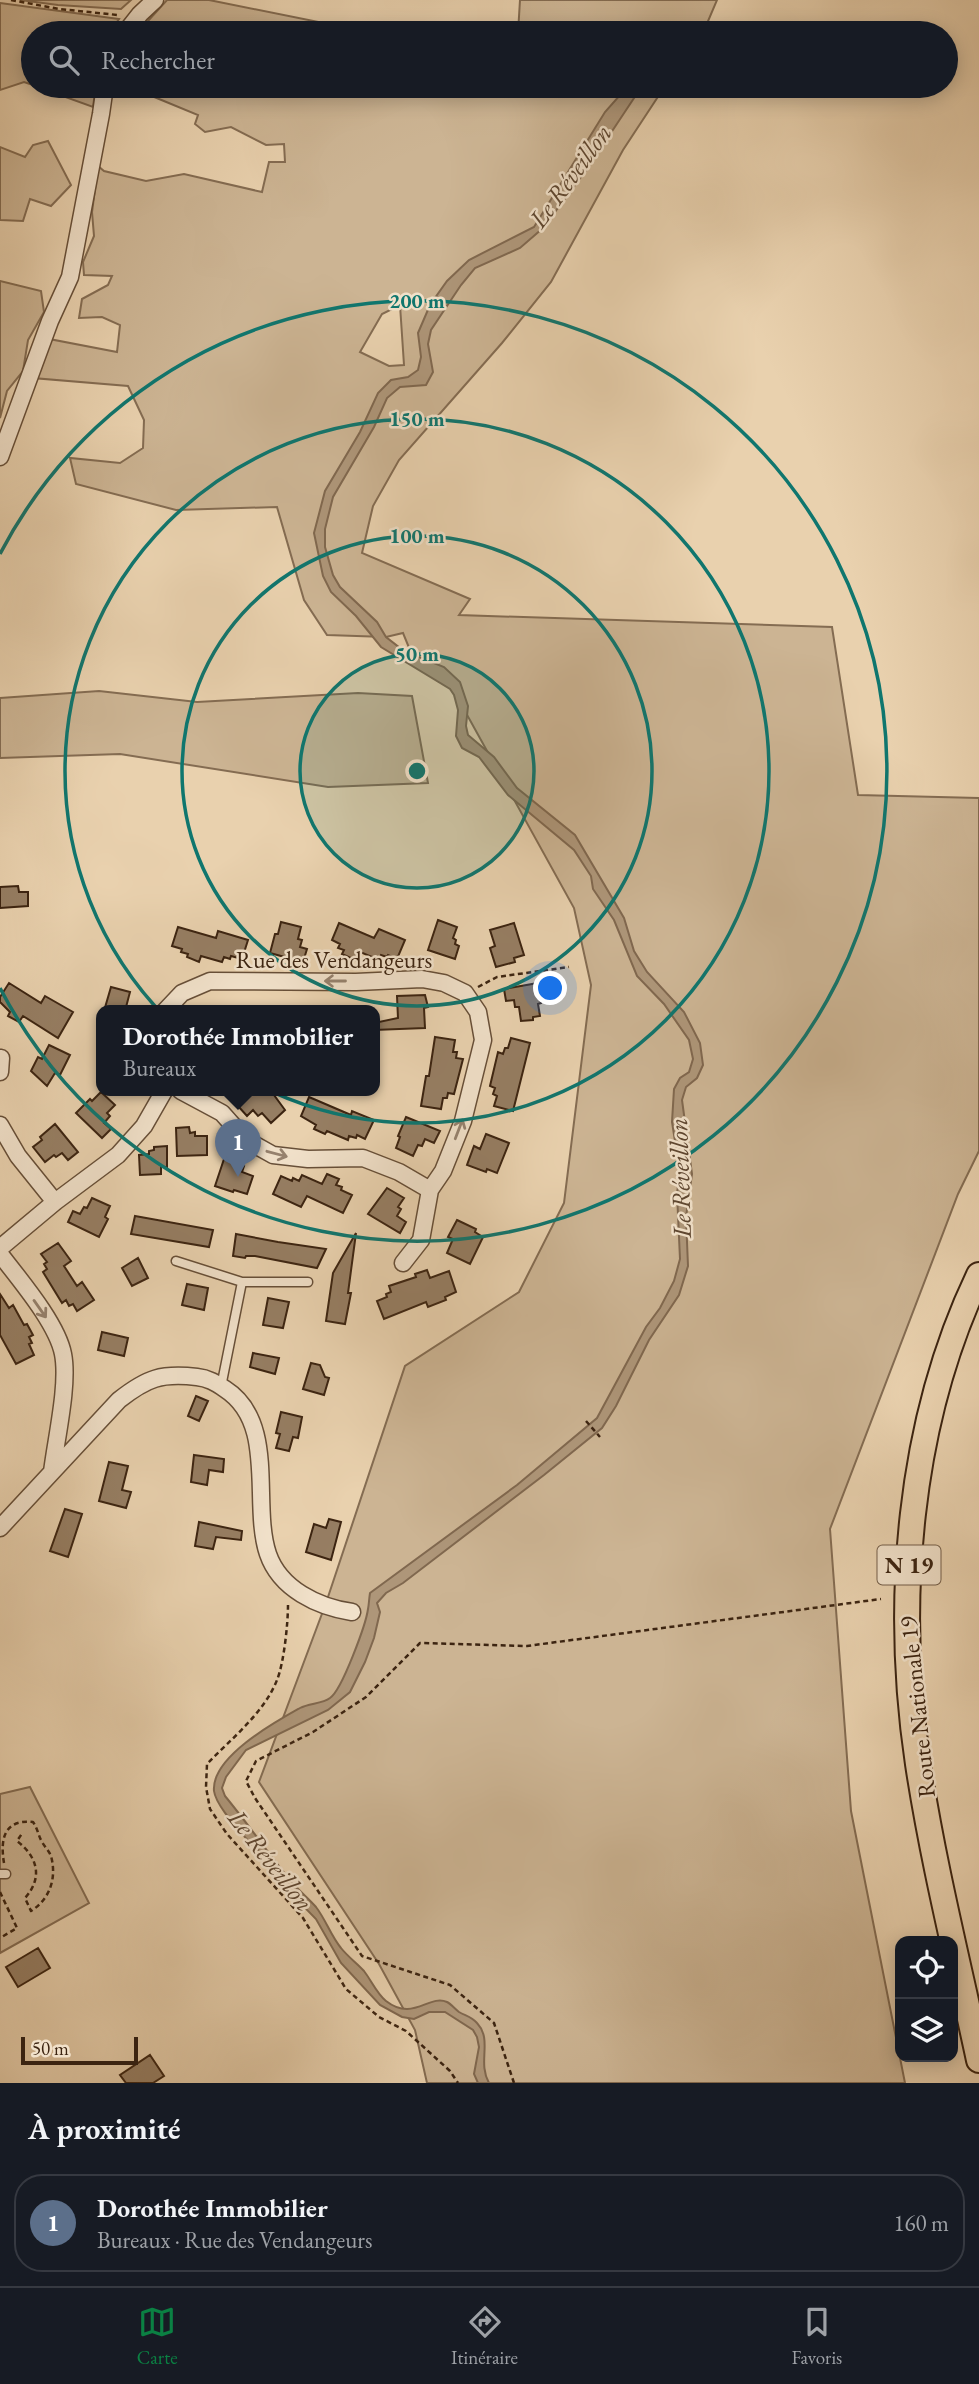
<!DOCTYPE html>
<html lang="fr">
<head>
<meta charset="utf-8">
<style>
  body { margin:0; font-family:"EB Garamond",serif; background:#20242c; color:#f1f3f6 }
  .controls { position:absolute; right:21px; bottom:21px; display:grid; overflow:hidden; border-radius:14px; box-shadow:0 4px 18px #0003 }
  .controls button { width:63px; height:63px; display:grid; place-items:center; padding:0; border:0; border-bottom:2px solid #363941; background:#171b24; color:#f1f3f6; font:35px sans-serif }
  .scale { position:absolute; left:21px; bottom:18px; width:117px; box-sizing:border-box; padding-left:7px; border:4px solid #3c2411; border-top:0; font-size:19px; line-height:24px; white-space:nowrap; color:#3c2411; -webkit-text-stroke:5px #f1e1ca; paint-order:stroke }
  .you { position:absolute; left:551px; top:989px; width:24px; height:24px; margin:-18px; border:5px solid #fff; border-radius:50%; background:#1a73e8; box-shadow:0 0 0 10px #1a73e833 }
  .badge { display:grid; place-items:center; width:46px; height:46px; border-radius:50%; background:#0b8043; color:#fff; font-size:23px; font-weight:700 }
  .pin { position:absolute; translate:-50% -58px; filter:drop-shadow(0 2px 4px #0008) }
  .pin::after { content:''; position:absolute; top:37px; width:24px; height:21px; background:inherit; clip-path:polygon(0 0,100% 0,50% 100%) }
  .popup { position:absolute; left:96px; top:1005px; width:284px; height:91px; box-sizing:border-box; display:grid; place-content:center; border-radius:14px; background:#171b24; filter:drop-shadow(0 2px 5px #0005); font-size:23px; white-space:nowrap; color:#9ea1a6 }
  .popup b { font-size:26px; color:#f1f3f6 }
  .popup::after { content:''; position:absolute; left:50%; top:100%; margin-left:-14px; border:14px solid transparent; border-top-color:#171b24 }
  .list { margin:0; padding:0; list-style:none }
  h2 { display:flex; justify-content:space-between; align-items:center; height:91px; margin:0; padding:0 28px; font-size:30px }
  h2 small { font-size:23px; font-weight:400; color:#9ea1a6 }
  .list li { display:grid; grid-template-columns:46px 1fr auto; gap:21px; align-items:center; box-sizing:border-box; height:98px; margin:0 14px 14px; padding:0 14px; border:2px solid #363941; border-radius:28px }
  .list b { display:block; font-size:26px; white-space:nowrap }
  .list p { margin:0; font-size:23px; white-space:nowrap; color:#9ea1a6 }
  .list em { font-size:23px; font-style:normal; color:#9ea1a6 }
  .icon { flex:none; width:38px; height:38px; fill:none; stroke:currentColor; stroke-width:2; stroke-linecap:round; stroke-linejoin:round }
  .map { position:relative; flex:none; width:979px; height:2083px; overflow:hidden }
  .search { position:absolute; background:#171b24; box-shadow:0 4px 18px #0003; left:21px; right:21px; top:21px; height:77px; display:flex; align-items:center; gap:18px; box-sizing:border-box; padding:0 24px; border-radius:38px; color:#9ea1a6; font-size:26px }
  .sheet { height:203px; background:#171b24 }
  nav { display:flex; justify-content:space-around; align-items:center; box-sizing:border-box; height:98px; border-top:2px solid #363941; background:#171b24; font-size:19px; color:#9ea1a6 }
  nav a { display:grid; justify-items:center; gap:4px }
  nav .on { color:#0b8043 }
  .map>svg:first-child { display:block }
  .green { fill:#ccb493; stroke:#846c52; stroke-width:2; fill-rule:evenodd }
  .water { fill:#ae9679; stroke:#80684f; stroke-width:2 }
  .building { fill:#967e63; stroke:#3c2411; stroke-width:2 }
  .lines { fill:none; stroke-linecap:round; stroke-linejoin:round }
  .lane-casing { stroke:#674f38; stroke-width:11 }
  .street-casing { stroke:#674f38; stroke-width:19 }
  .primary-casing { stroke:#3c2411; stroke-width:28 }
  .path { stroke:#3c2411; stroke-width:2.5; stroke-dasharray:5 3.5; stroke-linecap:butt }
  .lane { stroke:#f1e1ca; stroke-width:8 }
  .street { stroke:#f1e1ca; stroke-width:16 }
  .primary { stroke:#e9d1ae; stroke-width:24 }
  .oneway { stroke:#96826e }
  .ring { fill:none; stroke:#0f766e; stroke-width:3.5 }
  .labels { text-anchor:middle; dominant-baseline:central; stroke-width:5; stroke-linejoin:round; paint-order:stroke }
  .shield { fill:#f1e1ca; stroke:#725d48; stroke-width:2 }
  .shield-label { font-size:23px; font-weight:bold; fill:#3c2411 }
  .street-label { font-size:24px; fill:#3c2411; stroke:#f1e1ca }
  .water-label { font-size:26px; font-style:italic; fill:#5e4630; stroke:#f1e1ca }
  .centre { fill:#0f766e; stroke:#f1e1ca; stroke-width:3.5 }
  .ring-label { font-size:21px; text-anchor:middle; font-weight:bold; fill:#0f766e; stroke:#f1e1ca; stroke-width:5; stroke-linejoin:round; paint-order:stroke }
</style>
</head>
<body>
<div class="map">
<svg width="979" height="2083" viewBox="0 0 979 2083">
  <rect width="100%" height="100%" fill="#e9d1ae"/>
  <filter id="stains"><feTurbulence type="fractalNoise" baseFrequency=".00286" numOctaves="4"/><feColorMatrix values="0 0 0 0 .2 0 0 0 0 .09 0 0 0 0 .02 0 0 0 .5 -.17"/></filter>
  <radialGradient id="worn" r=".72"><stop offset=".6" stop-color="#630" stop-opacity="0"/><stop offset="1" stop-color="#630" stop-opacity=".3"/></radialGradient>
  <path class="green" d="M20,0H131L121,9L58,5Z
    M167,0H209L373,33H137Z
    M520,0H717L703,33H518Z
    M0,3L119,19L109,33H33V85L24,82L0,90Z
    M35,86H96L93,107Z
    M148,86H665L623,150L551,282L502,343L399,460L373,506L362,553L470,599L459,615L832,627L858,795L979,798V1151L958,1194L830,1529L851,1811L905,2083H427L415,2030L379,1964L259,1782L326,1603L405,1366L519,1292L564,1203L591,985L574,908L440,666L412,655L403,633L386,637L327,635L304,600L277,507L176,510L76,484L70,458L120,463L143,448L144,420L128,386L33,378L49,339L117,352L120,325L102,317L79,318L82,299L108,285L112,276L84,275L83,262L94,236L92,212L98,166L104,171L146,181L184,174L262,192L269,162H285L284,144L266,145L231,127L205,132L195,124L198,115L147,94ZM400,305L404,365L389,366L360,352L382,314Z
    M48,141L71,185L51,206L30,199L23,221L0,220V147L25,157L33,145Z
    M0,281L41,291L44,312L28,340L23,371L7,391L0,418Z
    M99,691L197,702L358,693L412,696L428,783L328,787L120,754L0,758V698Z
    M30,1787L89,1903L0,1953V1794Z"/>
  <path class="water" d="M628,86H642L587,169L543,228L520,248L475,268L461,285L431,330L428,344L433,372L426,385L400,387L387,398L374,427L333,497L325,529V547L333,575L340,587L377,622L386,637L404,651L444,667L460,682L468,706L466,726L468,735L494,757L517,788L575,835L624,918L634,951L647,972L684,1012L700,1043L703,1065L697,1078L686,1087L682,1100L692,1174L686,1217L688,1266L679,1295L649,1340L616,1406L602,1428L544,1475L403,1583L386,1593L377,1603L380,1612L374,1638L365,1662L350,1692L328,1710L246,1750L226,1777L222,1788L225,1796C248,1824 268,1853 290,1880C298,1890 308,1898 316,1907C326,1920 331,1936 341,1948C348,1957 357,1963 364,1971C371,1980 377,1994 386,2001C413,2022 429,1994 447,2002C451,2004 455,2009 459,2012C466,2016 472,2017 477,2023C493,2040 477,2062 489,2083H478L474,2074L479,2047L477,2037L473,2030L445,2012H429L414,2019L402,2017L380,2005L341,1963L316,1919L285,1887L260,1851L254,1848C244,1835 216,1807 214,1791C211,1757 275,1722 300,1708C309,1703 322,1704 330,1698C342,1690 366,1624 368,1609C369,1604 369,1599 370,1593L517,1485L597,1418L646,1327L660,1308L674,1281L680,1259L677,1193L680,1173L672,1122L674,1089L680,1078L689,1072L693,1059L689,1040L664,1004L637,976L614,920L593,889L591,876L574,850L508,795L479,757L462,748L456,736L458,710L454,695L450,689L381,647L356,616L331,592L323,576L314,533L325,491L360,432L378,393L391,380L408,377L418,370L421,357L418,333L430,305L447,281L469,260L534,227L605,112Z"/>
  <path class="building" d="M18,886L19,892H28V906L0,908V887Z
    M438,920L457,927L453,938L456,940L455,944L459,946L455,959L428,950Z
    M281,922L301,927L298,939L302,940L300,947L307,949L303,962L270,953L275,934H278Z
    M339,923L374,938L379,929L405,940L397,959L388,955L387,957L381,955L379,960L358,951L355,960L342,954L344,950L338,948L340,944L332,940Z
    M514,923L524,955L514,958L515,962L496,967L490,948L495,946L490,930Z
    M178,927L216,938L218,931L248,940L242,959L231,956L230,959L224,957L222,962L201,956L199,962L187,957L188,954L181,952L182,949L172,946Z
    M9,983L41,1003L45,996L73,1012L58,1038L23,1016L19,1022L8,1016L10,1012L0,1002V997Z
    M538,983L541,1003L538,1004L540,1016L533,1017V1020L521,1021L519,1007H515L514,1000L506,1001L504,989Z
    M111,987L130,992L125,1011H104Z
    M425,995L428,1007L424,1008L425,1028L374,1030V1023L398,1018L397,996Z
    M435,1037L455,1040L453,1052H457L456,1058L463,1059L454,1094L448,1093L447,1098H443L441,1109L421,1106L426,1076H429Z
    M511,1038L530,1043L513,1111L494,1106L497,1096L493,1094L495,1088L490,1086L498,1052L503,1054L505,1048H508Z
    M49,1045L70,1055L60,1075L55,1073L47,1086L31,1071L38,1057L42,1059Z
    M254,1091H271L285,1110L271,1123L262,1113L258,1116L253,1110L247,1116L238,1106Z
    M101,1092L115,1105L107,1113L110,1116L104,1123L111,1129L102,1138L76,1113L90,1099L92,1101Z
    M309,1097L351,1115L352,1111L374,1120L365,1139L357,1135L356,1138L349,1136L348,1140L327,1131L325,1134L314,1129L316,1125L301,1116Z
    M406,1117L440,1131L434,1143L425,1139L422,1146L418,1145L413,1156L396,1148L400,1137L398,1136Z
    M55,1124L78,1152L68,1160L62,1153L56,1157L54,1155L45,1162L33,1147L42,1140L40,1137Z
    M189,1127L190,1133L195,1132V1136H207V1155L177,1156L176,1128Z
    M486,1134L509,1143L497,1173L487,1169L486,1172L467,1165L474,1146L480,1149Z
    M167,1146V1167H161V1174L140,1175L139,1155L149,1154V1151L154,1150V1147Z
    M226,1153L239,1158L237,1163L244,1166L242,1172L253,1176L247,1194L234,1190L233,1192L215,1186Z
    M327,1174L339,1179L336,1185L342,1187L341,1190L352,1195L343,1213L307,1196L301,1207L273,1194L281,1176L292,1181L293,1178L299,1181L302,1175L322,1184Z
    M387,1188L404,1198L398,1207L401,1209L397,1216L406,1222L400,1233L368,1214Z
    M92,1198L110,1206L105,1217L108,1219L99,1237L68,1222L73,1211L80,1214L84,1207L87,1208Z
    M135,1216L213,1230L209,1247L131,1234Z
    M457,1220L476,1229L475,1232L483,1237L470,1264L447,1253L453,1239L448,1237Z
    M356,1233L348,1293H351L345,1324L326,1321L333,1273Z
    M236,1234L278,1242L326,1249L317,1268L255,1256H246L245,1258L233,1256Z
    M58,1243L71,1261L64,1266L77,1286L82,1282L94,1300L77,1311L73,1304L69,1306L66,1300L62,1303L43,1272L47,1269L44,1264L47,1262L41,1254Z
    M138,1258L148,1278L132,1286L122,1268Z
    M427,1270L430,1278L449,1271L456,1292L445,1297L446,1300L428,1307L426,1302L384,1319L377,1301L387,1297L386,1294L391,1292L389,1286L416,1277L415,1274Z
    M187,1284L208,1288L204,1310L182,1305Z
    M0,1294L9,1308L13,1305L24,1325L27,1324L33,1335L29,1337L32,1343L29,1344L34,1355L16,1364L0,1335Z
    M268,1298L289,1302L283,1328L263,1325Z
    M102,1332L128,1338L124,1356L98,1350Z
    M253,1353L279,1358L275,1374L250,1367Z
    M311,1363L320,1365L325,1377L329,1378L324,1395L303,1389Z
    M196,1396L208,1401L199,1421L188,1416Z
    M281,1412L302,1417L298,1438L293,1437L289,1451L276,1448L280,1434L276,1433Z
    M194,1455L224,1459L223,1472L209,1470L207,1485L191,1482Z
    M109,1462L128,1466L122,1490L131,1492L126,1508L99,1501Z
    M65,1509L82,1514L68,1557L50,1551Z
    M329,1519L341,1522L331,1560L306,1552L314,1524L326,1528Z
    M199,1522L242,1531L241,1540L216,1537L213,1549L195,1546Z
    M38,1948L50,1968L18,1987L6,1967Z
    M150,2055L164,2076L153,2083H126L120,2075Z"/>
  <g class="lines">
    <g class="lane-casing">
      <path id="lane" d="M176,1261L242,1282H308
        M221,1387L242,1282
        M0,1874H6"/>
    </g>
    <g class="street-casing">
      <path id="street" d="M125,33L140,14L155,0
        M0,457L50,321L70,277L101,114L105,86
        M165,1011L182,993L210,981L356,982L422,979L444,983L465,993L478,1012L483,1040L463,1121L443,1171L430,1190L421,1240L403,1263
        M0,1072L1,1058
        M181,1091L222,1113L246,1140L273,1155L308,1159L363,1158L399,1172L430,1190
        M0,1125L18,1156L55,1202
        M0,1248L55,1202L118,1155L144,1126L164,1091
        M0,1254C19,1279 57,1323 63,1354C69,1384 56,1439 52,1472
        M0,1528L119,1400C147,1378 161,1373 197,1377C208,1378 216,1383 225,1389C278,1423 251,1504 268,1554C280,1589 318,1607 352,1612"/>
    </g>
    <g class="primary-casing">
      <path id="primary" d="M979,1275C908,1423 894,1603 918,1764C933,1863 958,1962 979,2060"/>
    </g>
    <path class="path" d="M11,0L59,9L118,15
      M478,987L497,977L569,967
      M586,1421L600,1437
      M288,1605C288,1623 284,1663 277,1680C264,1713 231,1739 207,1764L206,1787L210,1809L227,1834L303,1918L346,1989L379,2017L406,2031L450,2071L458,2083
      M4,1863C0,1839 4,1819 33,1822C38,1829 38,1835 42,1842C45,1847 49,1851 51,1856C57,1878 50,1899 31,1911L25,1898C43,1878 38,1857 17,1841L23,1832
      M0,1892L17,1928L0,1938
      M514,2083L494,2023L450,1985L362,1956L255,1798L246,1781L256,1761L313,1732L366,1697L420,1643L527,1646L881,1599"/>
    <use href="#lane" class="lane"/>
    <use href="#street" class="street"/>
    <use href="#primary" class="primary"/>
  </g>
  <defs><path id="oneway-shaft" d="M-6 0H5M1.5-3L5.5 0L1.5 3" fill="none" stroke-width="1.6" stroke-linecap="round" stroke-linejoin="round" transform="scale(1.75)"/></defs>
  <g class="oneway">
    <use href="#oneway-shaft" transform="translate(335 981) rotate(-180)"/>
    <use href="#oneway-shaft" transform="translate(459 1129) rotate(-69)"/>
    <use href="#oneway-shaft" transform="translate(277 1154) rotate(15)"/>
    <use href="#oneway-shaft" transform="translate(40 1309) rotate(55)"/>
  </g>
  <circle cx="417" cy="771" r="117" fill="#0f766e" fill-opacity=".12"/>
  <g class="ring">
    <circle cx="417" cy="771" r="117"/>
    <circle cx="417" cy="771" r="235"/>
    <circle cx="417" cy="771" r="352"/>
    <path d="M0 554A470 470 0 1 1 0 988"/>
  </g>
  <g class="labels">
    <rect class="shield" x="877.5" y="1545.5" width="63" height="39" rx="5"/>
    <g class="shield-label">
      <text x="909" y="1565">N 19</text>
    </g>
    <g class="street-label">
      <text x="334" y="959">Rue des Vendangeurs</text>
      <text transform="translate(917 1707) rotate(-96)">Route Nationale 19</text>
    </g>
    <g class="water-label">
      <text transform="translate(570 176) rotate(-54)">Le Réveillon</text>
      <text transform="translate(680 1178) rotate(-92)">Le Réveillon</text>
      <text transform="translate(271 1860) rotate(52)">Le Réveillon</text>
    </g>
  </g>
  <circle cx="417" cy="771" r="10" class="centre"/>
  <g class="ring-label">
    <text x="417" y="308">200 m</text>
    <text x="417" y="426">150 m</text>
    <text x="417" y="543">100 m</text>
    <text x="417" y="661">50 m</text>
  </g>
  <rect width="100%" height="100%" filter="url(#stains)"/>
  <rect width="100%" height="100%" fill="url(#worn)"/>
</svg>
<div class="controls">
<button><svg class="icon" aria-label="locate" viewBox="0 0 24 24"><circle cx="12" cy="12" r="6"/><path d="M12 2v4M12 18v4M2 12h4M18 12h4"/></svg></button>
<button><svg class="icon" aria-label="layers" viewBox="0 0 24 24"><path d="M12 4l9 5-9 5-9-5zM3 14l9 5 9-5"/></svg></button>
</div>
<div class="scale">50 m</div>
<div class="you"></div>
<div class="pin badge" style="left:238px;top:1177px;background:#5c6f8a">1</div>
<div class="popup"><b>Dorothée Immobilier</b>Bureaux</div>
<div class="search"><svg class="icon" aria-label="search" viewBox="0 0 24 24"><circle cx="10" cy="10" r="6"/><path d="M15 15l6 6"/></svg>Rechercher</div>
</div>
<section class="sheet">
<h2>À proximité<small></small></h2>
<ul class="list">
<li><span class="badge" style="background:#5c6f8a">1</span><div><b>Dorothée Immobilier</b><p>Bureaux · Rue des Vendangeurs</p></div><em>160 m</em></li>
</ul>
</section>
<nav>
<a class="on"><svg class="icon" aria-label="map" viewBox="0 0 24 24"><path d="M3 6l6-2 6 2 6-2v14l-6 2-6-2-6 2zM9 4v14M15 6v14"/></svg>Carte</a>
<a><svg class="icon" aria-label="directions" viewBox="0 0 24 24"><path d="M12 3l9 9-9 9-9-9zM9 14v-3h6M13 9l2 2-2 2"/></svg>Itinéraire</a>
<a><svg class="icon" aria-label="saved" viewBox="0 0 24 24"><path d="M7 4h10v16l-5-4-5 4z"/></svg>Favoris</a>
</nav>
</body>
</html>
